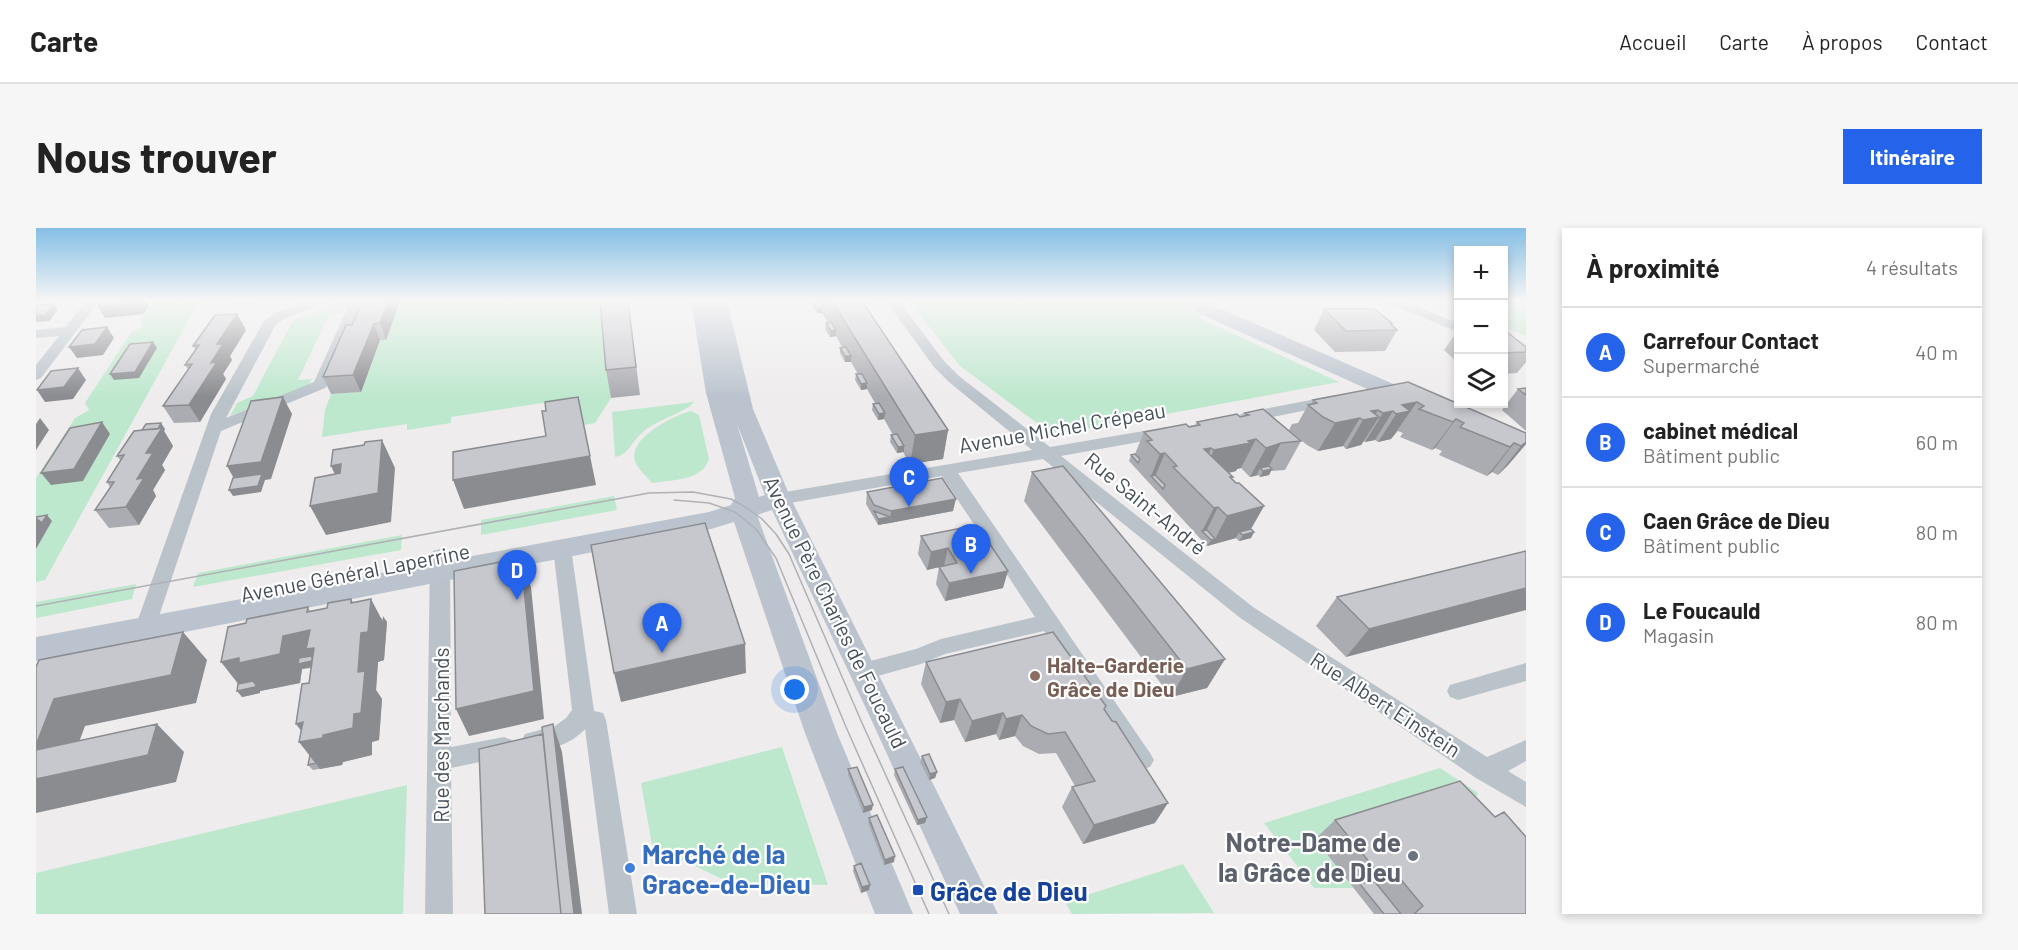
<!DOCTYPE html>
<html lang="fr">
<head>
<meta charset="utf-8">
<style>
  body { margin:0; font-family:Barlow,sans-serif; background:#f6f6f6; color:#222 }
  .controls { position:absolute; right:18px; top:18px; display:grid; overflow:hidden; border-radius:0px; box-shadow:0 3px 9px #0003 }
  .controls button { width:54px; height:54px; display:grid; place-items:center; padding:0; border:0; border-bottom:2px solid #e0e0e0; background:#fff; color:#222; font:30px sans-serif }
  .you { position:absolute; left:759px; top:462px; width:21px; height:21px; margin:-15px; border:4px solid #fff; border-radius:50%; background:#1a73e8; box-shadow:0 0 0 9px #1a73e833 }
  .badge { display:grid; place-items:center; width:39px; height:39px; border-radius:50%; background:#2563eb; color:#fff; font-size:20px; font-weight:700 }
  .pin { position:absolute; translate:-50% -50px; filter:drop-shadow(0 2px 3px #0008) }
  .pin::after { content:''; position:absolute; top:32px; width:21px; height:18px; background:inherit; clip-path:polygon(0 0,100% 0,50% 100%) }
  .list { margin:0; padding:0; list-style:none }
  h2 { display:flex; justify-content:space-between; align-items:center; height:78px; margin:0; padding:0 24px; font-size:26px }
  h2 small { font-size:20px; font-weight:400; color:#767676 }
  .list li { display:grid; grid-template-columns:39px 1fr auto; gap:18px; align-items:center; box-sizing:border-box; height:90px; padding:0 24px; border-top:2px solid #e0e0e0 }
  .list b { display:block; font-size:22px; white-space:nowrap }
  .list p { margin:0; font-size:20px; white-space:nowrap; color:#767676 }
  .list em { font-size:20px; font-style:normal; color:#767676 }
  .icon { flex:none; width:33px; height:33px; fill:none; stroke:currentColor; stroke-width:2; stroke-linecap:round; stroke-linejoin:round }
  .map { position:relative; flex:none; width:1490px; height:686px; overflow:hidden; border-radius:0px }
  header { display:flex; align-items:center; gap:36px; box-sizing:border-box; height:84px; padding:0 30px; background:#fff; border-bottom:2px solid #e0e0e0 }
  header strong { font-size:28px }
  nav { display:flex; gap:33px; margin-inline-start:auto; font-size:21px }
  .intro { display:flex; align-items:center; justify-content:space-between; box-sizing:border-box; height:144px; padding:0 36px }
  h1 { margin:0; font-size:42px }
  .button { padding:15px 27px; border-radius:0px; background:#2563eb; color:#fff; font-size:21px; font-weight:700 }
  main { display:flex; gap:36px; padding:0 36px }
  aside { flex:1; background:#fff; border-radius:0px; box-shadow:0 3px 9px #0003 }
  .map>svg:first-child { display:block }
  .green { fill:#bee8ce }
  .lines { fill:none; stroke-linecap:round; stroke-linejoin:round }
  .street { fill:#bbc3ca; fill-rule:evenodd }
  .secondary { fill:#bbc4ce; fill-rule:evenodd }
  .tram { stroke:#afb1b5; stroke-width:1.5 }
  .wall { fill:#abacb1 }
  .shaded-wall { fill:#8b8c90 }
  .building { fill:#c7c8ce; stroke:#8b8c90; stroke-width:1.5 }
  .education-dot { fill:#8d6e63; stroke:#fff; stroke-width:2 }
  .worship-dot { fill:#6b7280; stroke:#fff; stroke-width:2 }
  .shop-dot { fill:#3f7fe0; stroke:#fff; stroke-width:2 }
  .transit-dot { fill:#1a4fb4; stroke:#fff; stroke-width:2 }
  .labels { text-anchor:middle; dominant-baseline:central; stroke-width:4.5; stroke-linejoin:round; paint-order:stroke }
  .street-label { font-size:21px; fill:#464f57; stroke:#fff }
  .education-label { font-size:21px; font-weight:bold; fill:#785e54; stroke:#fff; text-anchor:start }
  .near-worship-label { font-size:26px; font-weight:bold; fill:#5b616d; stroke:#fff; text-anchor:end }
  .near-shop-label { font-size:26px; font-weight:bold; fill:#366cbe; stroke:#fff; text-anchor:start }
  .near-transit-label { font-size:26px; font-weight:bold; fill:#164399; stroke:#fff; text-anchor:start }
</style>
</head>
<body>
<header>
<strong>Carte</strong>
<nav><a>Accueil</a><a>Carte</a><a>À propos</a><a>Contact</a></nav>
</header>
<div class="intro"><h1>Nous trouver</h1><a class="button">Itinéraire</a></div>
<main>
<div class="map">
<svg width="1490" height="686" viewBox="0 0 1490 686">
  <rect width="100%" height="100%" fill="#eeecec"/>
  <path class="green" d="M116,73H128L127,76L163,73L9,352L0,354V250L39,190L53,182L49,175L95,105L107,98L104,92Z
    M364,73H566L575,170L559,195L537,199L532,171L415,189V195L371,202V196L286,209L289,182L295,166L325,164L344,112L350,111Z
    M873,73H1149L1167,92L1303,154L1017,207L924,138Z
    M1468,73H1490V108L1468,99Z
    M300,77L308,83L292,89L262,152L276,151L273,157L194,188L201,175L217,168L257,92Z
    M658,174C651,184 619,192 606,205C595,214 593,227 579,229L576,184Z
    M655,183L663,187L673,231C667,253 634,252 616,255C611,248 602,242 599,233C591,211 638,187 655,183Z
    M578,268L581,282L445,307V292Z
    M366,307L365,322L157,359L162,345Z
    M100,356L96,371L0,390V374Z
    M746,519L792,657L694,655L616,617L605,555Z
    M1404,540L1442,565L1437,575L1280,612L1317,660H1278L1228,595Z
    M371,557L367,686H0V645Z
    M1147,636L1178,685L1036,686L1029,674Z"/>
  <g class="lines">
    <path class="street" d="M50,73H63L5,150L0,152V137L23,108L0,110V102L30,99Z
      M273,73H293L248,91L239,98L190,190L278,154L311,81L301,73H317L325,80L292,157L289,160L185,203L119,400L116,406L109,408L102,406L99,400L175,186L228,93L238,85Z
      M850,73H863L908,133L923,148L1014,219L1131,199L1137,201L1139,204L1137,207L1131,209L1025,228L1217,379L1451,529L1490,512V533L1472,543L1490,554V579L1440,550L1203,389L1007,231L922,245L1114,525L1118,532L1114,539L1106,542L1098,539L1008,403L909,426L885,436L827,452L819,449L816,443L819,437L880,421L905,411L999,389L906,248L743,277L737,275L734,271L737,267L743,265L996,222L913,154L898,139Z
      M1347,73H1366L1422,95V104Z
      M1296,168L1304,173L1302,176L1207,195L1199,190L1207,185Z
      M526,313L533,315L535,320L558,483L567,485L570,492L601,686H573L549,501C536,516 507,527 489,520L485,513L489,506L519,498L530,490L536,482L517,320L519,315Z
      M404,321L411,323L414,328L415,519L468,509L476,512L480,519L476,526L468,529L415,540L417,686H389L394,328L397,323Z
      M1490,435V453L1422,472L1414,469L1411,463L1414,457Z"/>
    <path class="secondary" d="M655,73H691L717,181L755,271L962,686H924L834,489L736,282L721,287L801,505L877,686H839L769,505L698,294L675,301L0,433V409L673,284L695,277L699,270L670,165ZM701,196L729,267L723,269Z
      M1152,73H1172L1176,77L1385,168L1388,173L1385,178L1377,179L1369,178L1162,85Z"/>
    <path class="tram" d="M638,272L673,275L699,284L720,301L740,330L810,499L893,686
      M0,378L613,265L657,264L695,271L711,280L726,291L740,306L753,326L826,495L913,686"/>
  </g>
  <path class="wall" d="M125,73H149L127,76Z
    M196,73H241L198,76Z
    M326,73H364L350,112H344L325,164L295,166L287,149L316,97Z
    M592,73L604,167L575,170L570,142Z
    M776,73H826L912,202L907,231L874,236L867,224L861,225L854,214L855,207H857L848,191L842,192L836,182L837,176L839,175L831,161L825,162L819,152L820,146H822L815,134H809L804,125V120L806,119L800,108L794,109L789,101L790,95H792L786,85H781L776,78Z
    M1288,81L1356,95L1355,97L1361,102L1349,123L1299,124L1278,102Z
    M201,86L210,102L194,128L196,132L187,146L190,151L164,194L138,195L127,178L152,141L149,137L160,122L157,118Z
    M1467,101L1490,119V134L1481,145L1467,146Z
    M1422,102V135L1408,122Z
    M1372,154L1490,216L1473,236L1462,247L1456,244L1451,248L1403,227L1406,223L1399,220L1396,222L1364,209L1367,205L1362,203L1355,211L1342,214L1339,212L1329,214L1328,213L1325,217L1310,221L1307,218L1282,223L1271,217L1253,202L1256,196L1262,195L1272,177L1275,176L1277,172Z
    M1490,160V203L1466,182L1482,161Z
    M1209,185L1265,213L1249,242L1235,243L1233,247L1224,249L1222,247L1214,249L1205,240L1201,241L1200,243L1193,245L1196,251L1228,278L1215,301L1218,304L1215,310L1203,313L1200,310L1171,318L1093,233L1095,227L1099,226L1108,204L1159,197L1161,194L1208,188Z
    M129,201L128,203L137,218L126,237L129,242L117,262L120,268L103,297L73,300L59,282L74,259L71,254L85,233L81,228Z
    M996,244L1189,431L1171,460L1135,469L988,273Z
    M831,264L917,283L842,297L830,276Z
    M941,297L967,360L909,373L900,356L903,339L891,342L882,326L885,308Z
    M1490,323L1310,429L1280,398L1301,369Z
    M315,371L317,375L344,389L351,394L348,432L342,434L340,462L346,471L343,512L336,514V527L307,534L306,537L277,542L272,537L274,527L263,514L275,440L266,441L264,455L224,463V465L206,469L202,456L210,395L272,379L274,383L291,380Z
    M890,434L1068,481L1119,595L1047,616L1026,579L1036,559L1039,558L1020,525L1003,526L987,518L979,508L963,512L960,506L929,514L918,492L904,495L885,456Z
    M886,528L901,544L899,550L893,552L884,534Z
    M812,541L836,582L827,585L812,547Z
    M859,541L889,595L881,597L858,547Z
    M833,590L858,634L848,637L832,595Z
    M1299,592L1490,686H1338L1279,611Z
    M818,638L833,662L825,665L817,643Z"/>
  <path class="shaded-wall" d="M94,73H110L113,78L107,86L69,90L62,79Z
    M352,73H364L350,112L344,95Z
    M18,76L22,82L13,93L0,94V88Z
    M786,79V85H781V80Z
    M201,86L210,102L194,128L196,132L187,146L190,151L164,194L153,177L175,135L181,116Z
    M338,96L344,112L325,164L317,147Z
    M71,99L78,110L67,127L41,130L33,119Z
    M800,102V108L794,109L795,103Z
    M117,114L121,120L103,150L78,152L74,146Z
    M809,128H815V134H809Z
    M42,140L50,152L37,171L9,174L1,162Z
    M831,155V161L825,162V156Z
    M247,169L256,186L235,251L229,252L225,264L197,268L193,262L201,256L191,238Z
    M542,169L560,257L428,281L417,252L554,228Z
    M1381,174L1355,211L1342,214L1366,177Z
    M1342,182L1337,190L1343,189L1325,217L1310,221L1327,192L1335,183Z
    M1357,183L1339,212L1329,214L1347,185Z
    M849,185L848,191L842,192L843,186Z
    M4,190L13,202L0,222V196Z
    M1324,190L1307,218L1282,223L1299,195Z
    M1420,191L1399,220L1396,222L1417,194Z
    M66,194L74,206L47,253L15,257L5,245Z
    M125,195L129,201L128,203L137,218L126,237L129,242L117,262L120,268L103,297L90,279L110,225Z
    M912,202L907,231L874,236L879,207Z
    M1220,211L1205,240L1201,241L1200,243L1164,251L1178,222Z
    M346,212L359,240L355,294L290,307L274,278Z
    M1490,214V216L1473,236L1462,247L1485,218Z
    M1245,215L1231,242L1236,241L1233,247L1224,249L1227,243L1224,240L1221,246L1222,247L1214,249L1230,220Z
    M1478,215L1456,244L1451,248L1474,219Z
    M868,218V224L861,225L862,219Z
    M1175,220L1162,249L1168,221Z
    M1129,225L1118,251L1115,248L1124,226Z
    M305,236L309,267L295,238Z
    M920,271L917,283L854,295L855,283Z
    M1228,278L1212,306L1218,304L1215,310L1203,313L1207,307L1203,304L1200,310L1171,318L1175,312L1179,311L1191,288Z
    M1182,279L1169,306L1166,303L1178,280Z
    M11,287L16,293L0,321V291L1,290Z
    M854,289V295L842,297V291Z
    M912,320L908,338L891,342L895,324Z
    M485,330L495,359L508,491L433,508L420,481Z
    M972,343L967,360L909,373L913,355Z
    M1490,360V382L1310,429L1333,401Z
    M315,371L330,398L335,371L347,394V388L351,394L348,432L342,434L340,462L346,471L343,512L336,514V527L307,534L306,537L284,541L263,514L272,512L260,496L267,494L287,507L322,444Z
    M274,402L282,438L266,441L264,455L224,463V465L206,469L201,463L207,462L185,434L247,408Z
    M147,404L171,432L160,475L49,498L32,544L121,496L148,524L140,554L0,585V517L18,471Z
    M709,416L710,445L585,474L578,445Z
    M1189,431L1171,460L1135,469L1151,441Z
    M924,471L918,492L904,495L910,474Z
    M967,485L960,506L929,514L936,493Z
    M986,487L979,508L963,512L970,491Z
    M517,496L526,524L546,686H538Z
    M901,544L899,550L893,552L894,546Z
    M1132,575L1119,595L1047,616L1058,597Z
    M837,577L836,582L827,585L828,579Z
    M891,589L889,595L881,597L882,592Z
    M859,628L858,634L848,637L849,632Z
    M834,657L833,662L825,665L826,659Z"/>
  <path class="building" d="M67,73H102L100,75L62,79Z
    M326,73H352L344,95L338,96L317,147L287,149L310,97H316Z
    M564,73H592L600,139L570,142Z
    M777,73H783L786,79L781,80Z
    M796,73H826L912,202L879,207Z
    M18,76L9,87L0,88V78Z
    M1288,81H1338L1356,95H1354L1361,102L1310,103Z
    M201,86L181,116H187L175,135L181,134L153,177L127,178L156,136L149,137L163,117L157,118L179,87Z
    M795,94L800,102L795,103L790,95Z
    M71,99L59,116L33,119L46,102Z
    M1467,101L1490,119V124L1467,125Z
    M117,114L99,144L74,146L94,116Z
    M810,119L815,128H809L804,120Z
    M42,140L28,159L1,162L15,143Z
    M820,146H826L831,155L825,156Z
    M1372,154L1490,205V214L1485,218L1478,215L1474,219L1424,199L1428,195L1420,191L1417,194L1383,181L1388,178L1381,174L1366,177L1374,183L1360,186L1357,183L1347,185L1342,182L1335,183L1343,189L1327,192L1324,190L1299,195L1287,189L1272,177L1281,175L1277,172Z
    M1490,160V167L1482,161Z
    M247,169L225,234L191,238L215,173Z
    M542,169L554,228L417,252V224L510,208L506,183H510L509,174Z
    M843,175L849,185L843,186L837,176Z
    M1227,181L1265,213L1245,215L1230,220L1220,211L1212,213L1214,215L1178,222L1175,220L1168,221L1197,249H1194L1200,255H1203L1228,278L1191,288L1182,279L1178,280L1137,239L1141,238L1129,225L1124,226L1111,213L1116,212L1108,204L1150,196L1153,199L1164,197L1161,194L1201,186L1204,189L1213,187L1209,185Z
    M66,194L38,241L5,245L34,200Z
    M125,195L122,201L106,202L110,196Z
    M126,200L110,225H117L101,251L108,250L90,279L59,282L78,254H71L88,227L81,228L98,203Z
    M861,206L868,218L862,219L855,207Z
    M346,212L342,265L274,278L279,250L304,245L305,236L295,238L297,222L328,217L329,214Z
    M1099,226L1104,231L1102,235L1095,227Z
    M1027,238L1189,431L1151,441L996,244Z
    M1233,238L1236,241L1227,243L1224,240Z
    M226,246L222,258L193,262L197,250Z
    M1119,247L1129,257L1127,261L1115,248Z
    M906,250L920,271L855,283L838,277L831,264Z
    M838,283L854,289L842,291Z
    M11,287L6,295L0,290V289Z
    M669,295L709,416L578,445L555,317Z
    M941,297L972,343L913,355L903,339L921,335L912,320L895,324L885,308Z
    M1215,301L1218,304L1207,307L1203,304Z
    M1171,302L1179,311L1175,312L1166,303Z
    M1490,323V360L1333,401L1301,369Z
    M485,330L498,463L420,481L418,343Z
    M315,371V375L335,371L332,404L325,405L322,444L329,443L325,485L318,486L317,500L287,507V510L263,514L267,494L260,496L266,456L273,455L278,420L270,421L274,402L247,408L244,426L203,435V430L185,434L192,399L210,395L211,391L272,379L271,384L291,380L292,375Z
    M147,404L135,447L18,471L0,517V439L3,432Z
    M1017,404L1070,478L1068,481L1076,493L1080,494L1132,575L1058,597L1036,559L1059,553L1029,504L1012,506L995,498L986,487L970,491L967,485L936,493L924,471L910,474L890,434Z
    M275,428L276,430V433L262,436L263,430Z
    M217,453L220,457L219,459L201,463L202,456Z
    M121,496L112,527L0,551V522Z
    M517,496L538,686H525L506,499Z
    M507,506L525,686H449L443,521Z
    M893,526L901,544L894,546L886,528Z
    M274,527L280,535L272,537Z
    M821,539L837,577L828,579L812,541Z
    M867,539L891,589L882,592L859,541Z
    M1424,553L1459,589L1468,584L1490,609V686H1378L1387,678L1356,641H1339L1299,592Z
    M841,587L859,628L849,632L833,590Z
    M825,635L834,657L826,659L818,638Z
    M1339,654L1365,686H1348L1323,655Z"/>
  <linearGradient id="sky" x2="0" y2="1"><stop stop-color="#85bfe5"/><stop offset="0.43" stop-color="#f7f6f6"/><stop offset="1" stop-color="#f7f6f6" stop-opacity="0"/></linearGradient>
  <rect width="1490" height="169" fill="url(#sky)"/>
  <circle class="education-dot" cx="999" cy="448" r="6"/>
  <circle class="worship-dot" cx="1377" cy="628" r="6"/>
  <circle class="shop-dot" cx="594" cy="640" r="6"/>
  <rect class="transit-dot" x="876" y="656" width="12" height="12" rx="3"/>
  <g class="labels">
    <g class="street-label">
      <text transform="translate(1026 199) rotate(-10)">Avenue Michel Crépeau</text>
      <text transform="translate(1110 275) rotate(39)">Rue Saint-André</text>
      <text transform="translate(319 344) rotate(-11)">Avenue Général Laperrine</text>
      <text transform="translate(800 384) rotate(64)">Avenue Père Charles de Foucauld</text>
      <text transform="translate(1350 476) rotate(33)">Rue Albert Einstein</text>
      <text transform="translate(404 507) rotate(-90)">Rue des Marchands</text>
    </g>
    <g class="education-label">
      <text x="1011" y="436">Halte-Garderie<tspan x="1011" dy="24">Grâce de Dieu</tspan></text>
    </g>
    <g class="near-worship-label">
      <text x="1365" y="613">Notre-Dame de<tspan x="1365" dy="30">la Grâce de Dieu</tspan></text>
    </g>
    <g class="near-shop-label">
      <text x="606" y="625">Marché de la<tspan x="606" dy="30">Grace-de-Dieu</tspan></text>
    </g>
    <g class="near-transit-label">
      <text x="894" y="662">Grâce de Dieu</text>
    </g>
  </g>
</svg>
<div class="controls">
<button>+</button>
<button>−</button>
<button><svg class="icon" aria-label="layers" viewBox="0 0 24 24"><path d="M12 4l9 5-9 5-9-5zM3 14l9 5 9-5"/></svg></button>
</div>
<div class="you"></div>
<div class="pin badge" style="left:626px;top:425px">A</div>
<div class="pin badge" style="left:935px;top:346px">B</div>
<div class="pin badge" style="left:873px;top:279px">C</div>
<div class="pin badge" style="left:481px;top:372px">D</div>
</div>
<aside>
<h2>À proximité<small>4 résultats</small></h2>
<ul class="list">
<li><span class="badge">A</span><div><b>Carrefour Contact</b><p>Supermarché</p></div><em>40 m</em></li>
<li><span class="badge">B</span><div><b>cabinet médical</b><p>Bâtiment public</p></div><em>60 m</em></li>
<li><span class="badge">C</span><div><b>Caen Grâce de Dieu</b><p>Bâtiment public</p></div><em>80 m</em></li>
<li><span class="badge">D</span><div><b>Le Foucauld</b><p>Magasin</p></div><em>80 m</em></li>
</ul>
</aside>
</main>
</body>
</html>
